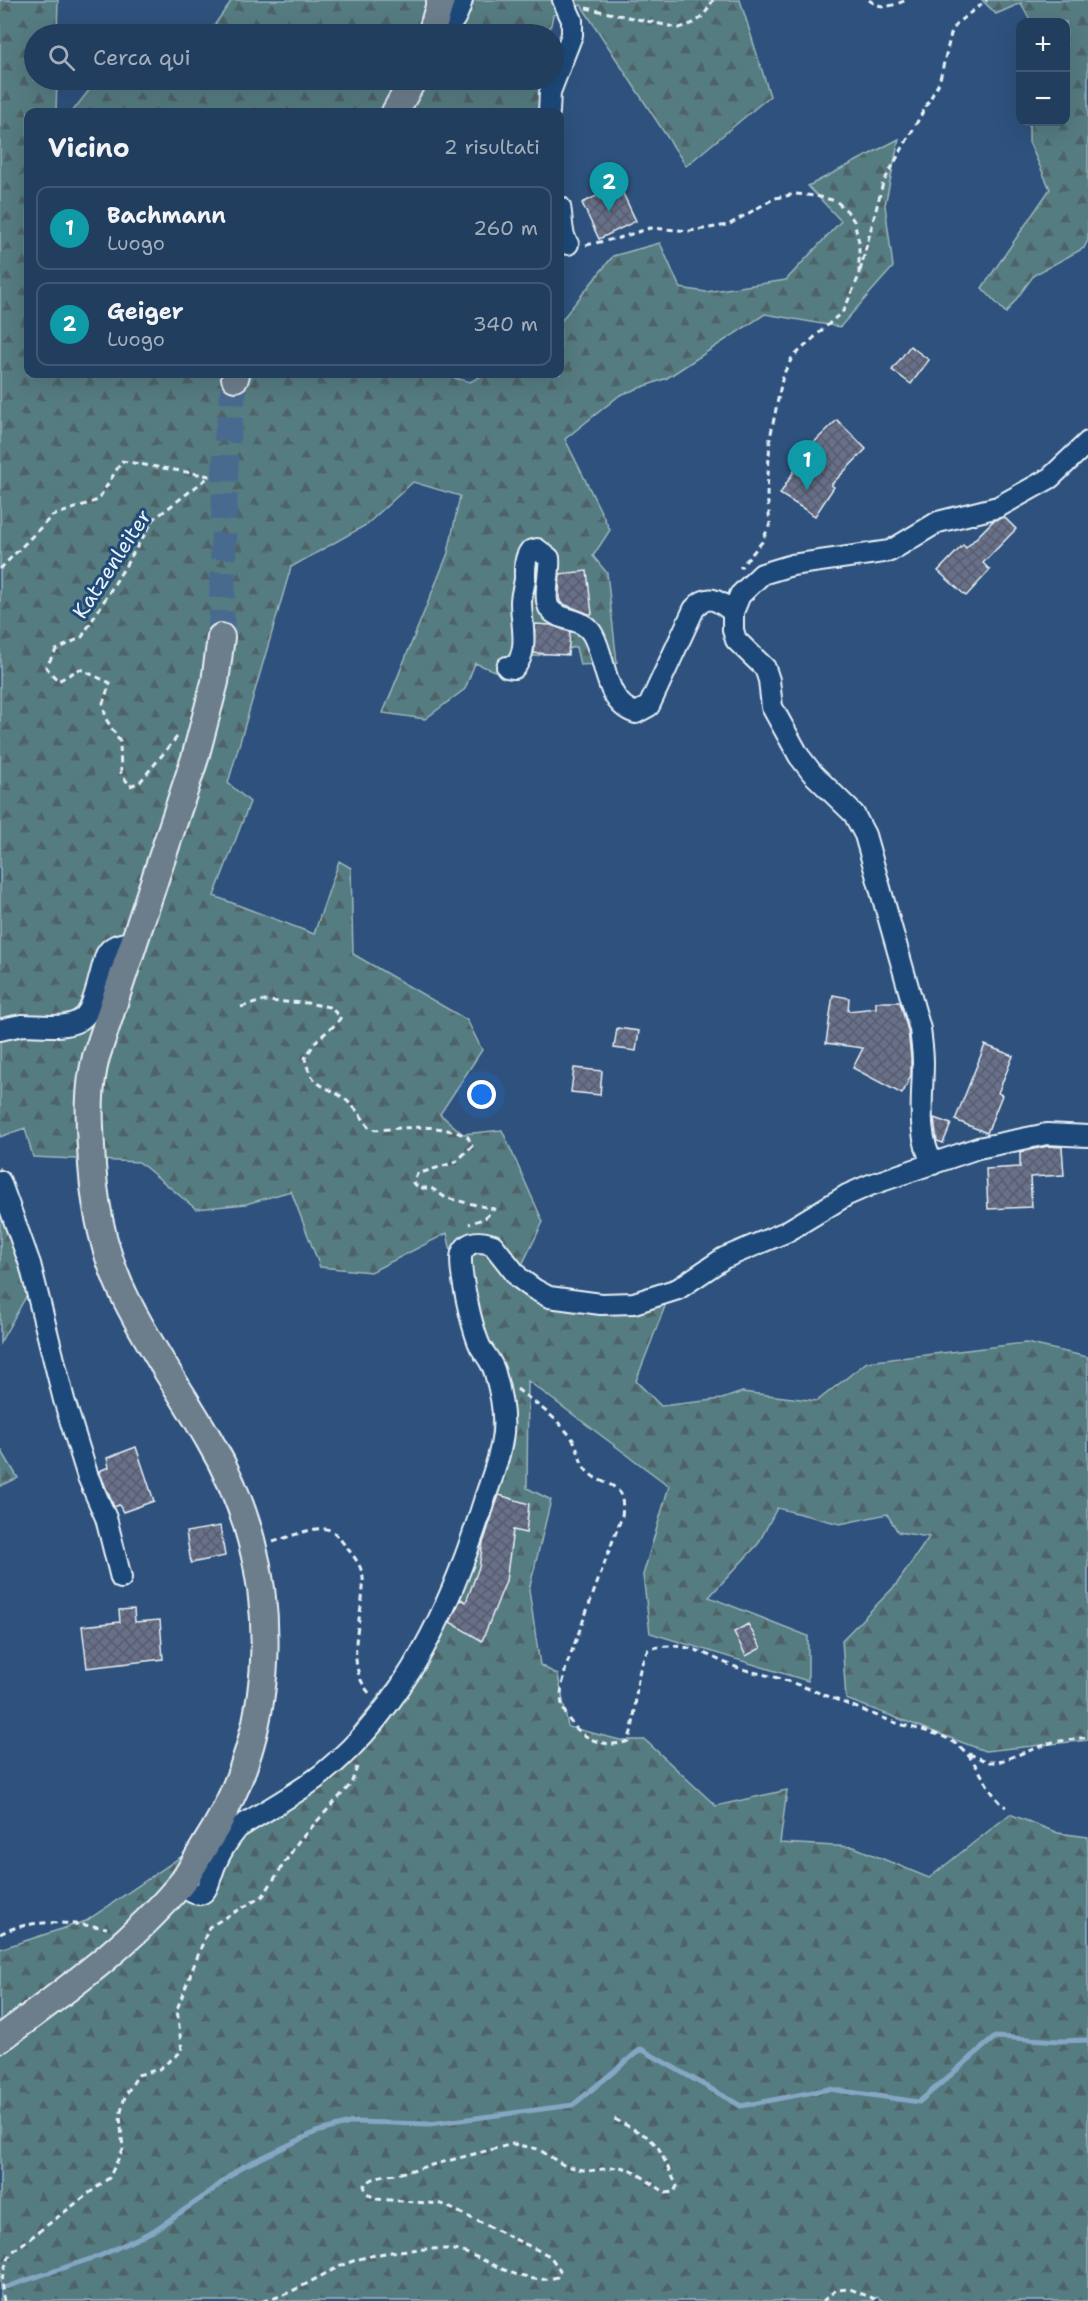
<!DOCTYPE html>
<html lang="it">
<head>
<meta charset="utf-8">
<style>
  body { margin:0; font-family:"Shantell Sans",sans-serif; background:#2a4564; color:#f1f3f6 }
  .controls { position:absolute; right:18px; top:18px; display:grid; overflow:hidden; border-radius:12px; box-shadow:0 6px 24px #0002 }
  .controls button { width:54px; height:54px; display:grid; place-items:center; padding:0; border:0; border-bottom:2px solid #3f5773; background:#223e5e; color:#f1f3f6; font:30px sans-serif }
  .you { position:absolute; left:482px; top:1095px; width:21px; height:21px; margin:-15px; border:4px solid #fff; border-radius:50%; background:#1a73e8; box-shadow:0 0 0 9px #1a73e833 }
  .badge { display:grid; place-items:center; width:39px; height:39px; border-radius:50%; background:#bca0f2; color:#fff; font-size:20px; font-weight:700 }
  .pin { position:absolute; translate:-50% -50px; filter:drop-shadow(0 2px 3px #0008) }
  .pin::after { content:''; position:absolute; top:32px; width:21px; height:18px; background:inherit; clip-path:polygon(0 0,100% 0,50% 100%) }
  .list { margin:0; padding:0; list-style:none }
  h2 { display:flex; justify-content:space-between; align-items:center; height:78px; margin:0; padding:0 24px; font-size:26px }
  h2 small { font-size:20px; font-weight:400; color:#a2aebc }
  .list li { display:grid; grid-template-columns:39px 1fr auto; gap:18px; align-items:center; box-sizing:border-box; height:84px; margin:0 12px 12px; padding:0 12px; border:2px solid #3f5773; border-radius:12px }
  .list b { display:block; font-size:22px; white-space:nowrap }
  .list p { margin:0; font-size:20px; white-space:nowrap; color:#a2aebc }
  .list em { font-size:20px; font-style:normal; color:#a2aebc }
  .icon { flex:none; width:33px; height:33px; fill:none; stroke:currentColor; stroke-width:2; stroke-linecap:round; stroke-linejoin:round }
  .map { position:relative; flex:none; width:1088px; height:2301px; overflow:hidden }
  .search { position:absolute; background:#223e5e; box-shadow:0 6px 24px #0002; left:24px; top:24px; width:540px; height:66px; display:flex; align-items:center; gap:15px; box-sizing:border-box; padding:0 21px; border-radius:33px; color:#a2aebc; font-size:22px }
  .panel { position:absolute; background:#223e5e; box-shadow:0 6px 24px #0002; left:24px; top:108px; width:540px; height:270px; border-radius:12px }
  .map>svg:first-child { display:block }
  .forest { fill:url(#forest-firs); stroke:#9eb6bc; stroke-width:1.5 }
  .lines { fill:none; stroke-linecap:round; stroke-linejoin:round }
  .stream { stroke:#85a7c3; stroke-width:5 }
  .building { fill:url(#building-cross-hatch); stroke:#e8f1f8; stroke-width:1.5 }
  .major-tunnel { stroke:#4a6a8f; stroke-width:26; stroke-dasharray:26 13; stroke-linecap:butt }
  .minor-casing { stroke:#e8f1f8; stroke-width:24 }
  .major-casing { stroke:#e8f1f8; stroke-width:30 }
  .path { stroke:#e8f1f8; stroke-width:3; stroke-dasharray:6 4.5; stroke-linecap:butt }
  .minor { stroke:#1f4a7a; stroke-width:20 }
  .major { stroke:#6c7d8c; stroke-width:26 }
  .labels { text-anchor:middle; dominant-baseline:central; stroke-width:6; stroke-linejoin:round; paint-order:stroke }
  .street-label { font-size:21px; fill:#e8f1f8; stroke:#1f4a7a }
</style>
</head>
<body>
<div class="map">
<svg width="1088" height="2301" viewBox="0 0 1088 2301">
  <defs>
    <pattern id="forest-firs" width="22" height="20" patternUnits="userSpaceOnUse" patternTransform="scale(1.5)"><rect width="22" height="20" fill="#557b81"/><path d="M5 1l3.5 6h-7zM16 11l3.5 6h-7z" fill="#4e6468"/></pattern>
    <pattern id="building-cross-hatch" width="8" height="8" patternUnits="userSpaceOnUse" patternTransform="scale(1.5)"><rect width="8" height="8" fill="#68708a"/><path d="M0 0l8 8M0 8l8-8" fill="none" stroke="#575c6a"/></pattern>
  </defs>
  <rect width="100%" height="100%" fill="#2e527d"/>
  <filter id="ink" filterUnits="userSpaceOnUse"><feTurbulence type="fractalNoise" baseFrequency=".0167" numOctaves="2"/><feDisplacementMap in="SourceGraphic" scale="12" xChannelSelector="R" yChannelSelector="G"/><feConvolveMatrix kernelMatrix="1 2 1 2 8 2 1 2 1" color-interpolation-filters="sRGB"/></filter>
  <g filter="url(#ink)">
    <path class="forest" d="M0,0H58L57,34H34V80H57L56,112H28V374H441L470,382L485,374H560V322L613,256L660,243L680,288L706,292L786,280L841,221L808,186L899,139L885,205L893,267L840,327L765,314L667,378L620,395L565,439L610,530L593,556L607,573L617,663L580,665L576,647L531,657L512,678L475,663L465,689L425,719L383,713L448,553L460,496L413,482L366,525L291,567L228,783L250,802L214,896L314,934L339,861L351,868L353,954L467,1020L482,1050L440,1114L463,1134L502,1130L543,1222L520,1269L561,1293L667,1301L636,1381L661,1406L722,1399L742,1392L817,1401L867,1362L1026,1343L1088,1357V1740L985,1751L846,1699L842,1640L896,1585L929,1537L898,1532L887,1514L840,1524L777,1508L758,1544L709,1597L808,1636V1681L650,1633L643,1575L669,1486L528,1381L527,1488L551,1500L529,1590L540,1665L558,1675L568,1727L620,1740H645L716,1806L787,1790L780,1843L854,1847L929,1878L1010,1814L1058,1833L1088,1837V2301H884L877,2297L873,2301H0V1949L86,1921L334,1753L404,1664L457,1560L491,1462L492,1394L472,1348L447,1233L371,1272L320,1267L291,1191L246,1204L196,1209L139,1162L33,1157L25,1128L0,1137Z
      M232,0H740L770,96L686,166L581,5L553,15L549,34H208Z
      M982,0H1088V240L1084,248L1034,275L1006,313L982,288L1050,189L1029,142V122H1066V22H1031L1021,3L996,14Z
      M97,80H541L539,112H72Z
      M0,1167L37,1277L0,1343Z
      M0,1448L18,1478L0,1486Z"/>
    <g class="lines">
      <path class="stream" d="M6,2287L102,2255L153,2231L206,2195L240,2168L316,2132L353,2122L430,2124L573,2105L641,2049L741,2106L829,2089L919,2102L995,2037L1060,2041L1088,2040"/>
    </g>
    <path class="building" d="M619,185L636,221L599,239L582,203Z
      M910,346L929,360L911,384L892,370Z
      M837,420L866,449L831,485L834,487L815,516L780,494L808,448Z
      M1004,517L1016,529L983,563L990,570L966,596L938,571L963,545L966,548L993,521Z
      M587,571L592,614H589L561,603L559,598L560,574Z
      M535,624L551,625L570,632L568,655L534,653Z
      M833,995L849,998L848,1011L876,1008V1002H900L908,1031L911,1058V1075L902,1094L853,1068L863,1048L826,1043Z
      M617,1028L639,1031L636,1051L614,1048Z
      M985,1045L1013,1056L998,1093L1002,1095L987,1133L955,1120Z
      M574,1068L602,1071L600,1095L571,1092Z
      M934,1118L951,1124L943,1143L937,1141Z
      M1048,1146L1062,1147L1064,1175L1030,1177L1032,1207L988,1209L986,1169L1020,1167V1152Z
      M136,1447L154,1501L123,1512L119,1505L114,1507L99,1471L109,1467L107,1458Z
      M499,1495L529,1504L526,1533L513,1530L506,1581L482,1641L450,1622L461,1599L466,1602L479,1567L483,1543Z
      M220,1526L225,1556L191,1563L186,1532Z
      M134,1609L135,1622L160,1620L163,1659L87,1668L82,1626L120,1622L119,1610Z
      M748,1624L761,1648L746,1656L734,1632Z"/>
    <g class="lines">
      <path class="major-tunnel" d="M221,637L226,447L235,378"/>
      <g class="minor-casing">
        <path id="minor" d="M431,34C451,29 457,19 462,0
          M549,112L550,92L572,35V20L563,0
          M560,207C563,220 560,233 568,244
          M507,667L514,668C530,650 521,624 521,602C521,595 524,587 525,579C525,569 524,559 530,551L537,549L549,558C551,571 542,599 550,609C559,622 583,616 593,635C607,661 604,703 636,713L649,706L694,609C709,592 718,601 733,612
          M0,1030C8,1028 16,1026 23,1025C44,1025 78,1032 89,1010C97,994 100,973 106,955C112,944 121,944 133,942
          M933,1164C916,1134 923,1095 923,1062C923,1051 921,1039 920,1029L865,835L854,814L813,774L799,756L772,707L769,680L765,668L736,640L733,630V612L740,595L762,574L792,565L890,551L938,522L998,507L1050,478L1088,442
          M0,1181L30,1264L64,1400L88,1477L106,1518L121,1578
          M181,1884C207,1908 207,1885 215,1865C221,1851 229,1839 238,1828C266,1810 297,1794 322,1774C406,1706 453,1602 484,1501C490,1482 499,1461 502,1440C506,1419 501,1394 495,1373C493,1363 485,1355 480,1346C473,1331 457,1266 462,1253C469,1239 481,1241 493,1245L519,1278L534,1289L549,1297L601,1304L634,1303L678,1289L724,1258L786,1232L847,1195L870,1185L978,1148L1047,1134L1088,1136"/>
      </g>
      <g class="major-casing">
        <path id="major" d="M431,34L441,0
          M395,112L413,80
          M235,378L236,374
          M0,2039C63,1992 129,1946 180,1885C189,1874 196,1860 204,1847C284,1724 284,1567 209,1440C182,1393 150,1348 126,1299C102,1252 93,1199 91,1147C89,1115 88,1089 96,1057L195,758L215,682L221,637"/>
      </g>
      <path class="path" d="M869,0C882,10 893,6 906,0
        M586,8L679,28C700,22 703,18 713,0
        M586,245L619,238L650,228L690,231L728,225L775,198L796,194L816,196L836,201L847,211L854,221L859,242V276L844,310L792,358L783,375L770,438L767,494L770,524L762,542L740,568
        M860,271L883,183L939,83L951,34L957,23L987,0
        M0,569L52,516L98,500L122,461L210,476L154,519L82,637L56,650L46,667L58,681L80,669L110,683L103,703L106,719L120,742L121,773L130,786L140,782L177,737
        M241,1007L263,1001L307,1003L329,1007L341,1017L336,1024L317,1040L305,1058C312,1090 325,1083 346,1100C356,1108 363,1119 370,1129C382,1131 391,1128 403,1128C426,1126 447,1127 468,1137L472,1146L456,1162L417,1174L413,1183L420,1188H431L446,1198L494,1209L485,1218L469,1224
        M517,1389C536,1404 559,1419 573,1440C579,1448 579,1462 586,1470C603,1490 627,1477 622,1516L566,1667C564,1678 559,1693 562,1704C569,1731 600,1752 628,1741C640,1712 631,1679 648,1650C660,1645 675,1645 688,1648C706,1652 722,1663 739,1668C754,1673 769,1675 784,1680C820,1692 855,1708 891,1721C911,1729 933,1730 952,1741C980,1758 985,1793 1006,1807
        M273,1542C287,1538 319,1523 332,1531C337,1534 343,1543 347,1548C352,1554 357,1560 360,1567C365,1578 363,1588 362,1599C358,1632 346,1670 372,1696
        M969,1754L989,1762H998L1053,1742L1088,1737
        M0,1934C33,1917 71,1923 107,1928
        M4,2301C0,2283 2,2269 12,2252L109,2178L123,2149L120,2116L125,2096L138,2075L159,2069L182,2051L177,2009L209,1927L263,1896L298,1842L351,1784L357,1767
        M263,2301C292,2295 316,2277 343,2265C372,2252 415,2248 447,2249C484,2252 519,2289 557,2277L560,2270L550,2256L442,2204L375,2199L367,2193L364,2186C373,2176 384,2175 397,2174L513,2144L538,2149L565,2166L588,2171L620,2167L632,2170L666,2193L674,2192L677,2186L658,2147L648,2137L611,2117
        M823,2301L836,2290L850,2289L880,2301"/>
      <use href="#minor" class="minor"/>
      <use href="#major" class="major"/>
    </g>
  </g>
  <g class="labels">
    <g class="street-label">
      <text transform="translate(112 564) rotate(-57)">Katzenleiter</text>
    </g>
  </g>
</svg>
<div class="controls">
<button>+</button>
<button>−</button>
</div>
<div class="you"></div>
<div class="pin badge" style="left:807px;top:490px;background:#0f9aa8">1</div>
<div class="pin badge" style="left:609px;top:212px;background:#0f9aa8">2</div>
<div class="search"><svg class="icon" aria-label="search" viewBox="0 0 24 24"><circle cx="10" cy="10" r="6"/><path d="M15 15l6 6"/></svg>Cerca qui</div>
<section class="panel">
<h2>Vicino<small>2 risultati</small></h2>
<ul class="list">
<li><span class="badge" style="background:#0f9aa8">1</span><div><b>Bachmann</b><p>Luogo</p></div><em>260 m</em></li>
<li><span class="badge" style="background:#0f9aa8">2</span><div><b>Geiger</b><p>Luogo</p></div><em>340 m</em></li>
</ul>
</section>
</div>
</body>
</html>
